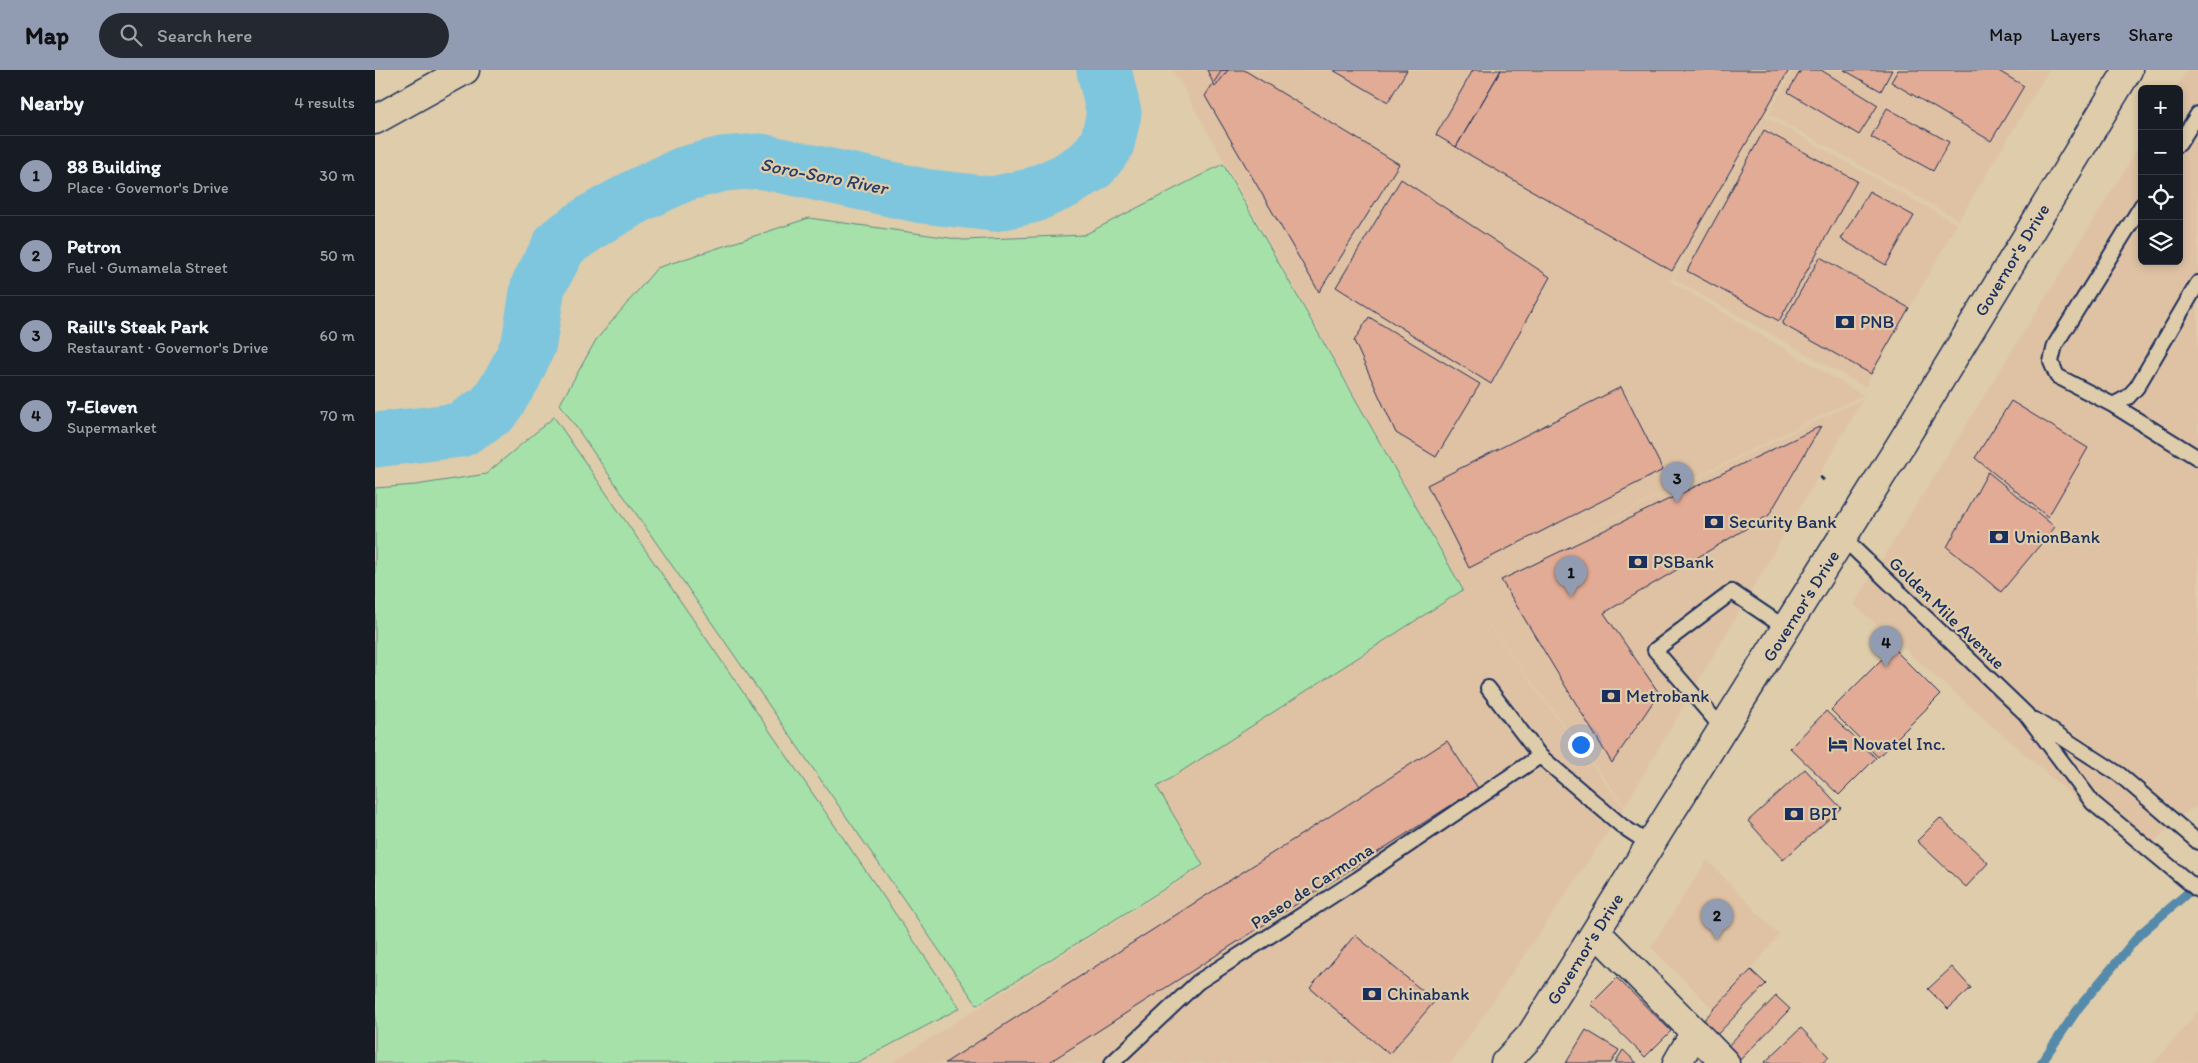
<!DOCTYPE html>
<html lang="en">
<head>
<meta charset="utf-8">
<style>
  body { margin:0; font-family:Itim,sans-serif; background:#242831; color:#f1f3f6 }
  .controls { position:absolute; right:15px; top:15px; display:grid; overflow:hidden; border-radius:8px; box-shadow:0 2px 8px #0003 }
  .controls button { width:45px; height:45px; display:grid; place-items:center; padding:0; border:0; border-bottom:1px solid #363941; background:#171b24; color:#f1f3f6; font:25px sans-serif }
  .you { position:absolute; left:1205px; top:674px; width:18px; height:18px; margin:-12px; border:4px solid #fff; border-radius:50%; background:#1a73e8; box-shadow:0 0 0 8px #1a73e833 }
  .badge { display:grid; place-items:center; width:32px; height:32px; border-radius:50%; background:#919bb2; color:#111; font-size:16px; font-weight:700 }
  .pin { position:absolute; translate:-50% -41px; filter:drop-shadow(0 1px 2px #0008) }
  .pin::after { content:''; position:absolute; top:26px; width:18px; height:15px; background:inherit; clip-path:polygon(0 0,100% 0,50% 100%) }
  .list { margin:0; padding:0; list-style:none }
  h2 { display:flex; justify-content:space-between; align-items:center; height:65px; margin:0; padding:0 20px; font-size:21px }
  h2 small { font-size:16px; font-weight:400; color:#9ea1a6 }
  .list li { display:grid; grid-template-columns:32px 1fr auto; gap:15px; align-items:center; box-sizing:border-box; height:80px; padding:0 20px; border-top:1px solid #363941 }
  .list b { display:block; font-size:19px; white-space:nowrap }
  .list p { margin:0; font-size:16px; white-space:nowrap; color:#9ea1a6 }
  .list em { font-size:16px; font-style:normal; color:#9ea1a6 }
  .icon { flex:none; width:28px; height:28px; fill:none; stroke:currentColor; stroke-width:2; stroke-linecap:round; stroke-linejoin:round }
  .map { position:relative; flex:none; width:1823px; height:993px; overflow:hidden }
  header { display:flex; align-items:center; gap:30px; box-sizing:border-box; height:70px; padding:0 25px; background:#919bb2; color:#111 }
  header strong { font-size:24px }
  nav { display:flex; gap:28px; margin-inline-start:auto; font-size:18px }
  .search { width:350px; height:45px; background:#242831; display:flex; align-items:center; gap:12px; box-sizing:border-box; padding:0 18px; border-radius:28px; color:#9ea1a6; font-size:19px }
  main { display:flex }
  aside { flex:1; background:#171b24 }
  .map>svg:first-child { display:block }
  .built { fill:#dfc2a4 }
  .green { fill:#a5e1a8; stroke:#608883 }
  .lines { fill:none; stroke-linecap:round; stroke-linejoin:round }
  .stream { stroke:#568aab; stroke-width:9 }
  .river { stroke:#7ec6de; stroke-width:55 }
  .building { fill:#e1ab95; stroke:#1b2f5e }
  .lane-casing { stroke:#1b2f5e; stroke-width:18 }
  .street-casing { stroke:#1b2f5e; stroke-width:31 }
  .secondary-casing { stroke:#1b2f5e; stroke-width:31 }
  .highway-casing { stroke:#1b2f5e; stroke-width:31 }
  .path { stroke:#1b2f5e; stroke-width:3; stroke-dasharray:5 4; stroke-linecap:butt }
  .lane { stroke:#deccaa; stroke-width:14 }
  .street { stroke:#deccaa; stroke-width:28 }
  .secondary { stroke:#deccaa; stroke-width:28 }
  .highway { stroke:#deccaa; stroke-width:28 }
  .labels { text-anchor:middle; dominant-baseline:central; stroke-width:4.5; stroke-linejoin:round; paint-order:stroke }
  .street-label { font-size:18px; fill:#1b2f5e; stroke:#deccaa }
  .poi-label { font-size:18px; fill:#1b2f5e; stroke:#deccaa; text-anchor:start }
  .water-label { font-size:19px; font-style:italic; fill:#253e6b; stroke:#deccaa }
</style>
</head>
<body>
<header>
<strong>Map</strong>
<div class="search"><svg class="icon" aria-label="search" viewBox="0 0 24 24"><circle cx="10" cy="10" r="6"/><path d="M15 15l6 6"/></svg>Search here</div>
<nav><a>Map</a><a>Layers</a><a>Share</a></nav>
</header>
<main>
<aside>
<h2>Nearby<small>4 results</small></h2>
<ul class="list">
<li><span class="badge">1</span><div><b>88 Building</b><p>Place · Governor's Drive</p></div><em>30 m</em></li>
<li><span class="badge">2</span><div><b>Petron</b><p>Fuel · Gumamela Street</p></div><em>50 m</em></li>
<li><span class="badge">3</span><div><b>Raill's Steak Park</b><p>Restaurant · Governor's Drive</p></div><em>60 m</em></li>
<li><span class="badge">4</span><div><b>7-Eleven</b><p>Supermarket</p></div><em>70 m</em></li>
</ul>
</aside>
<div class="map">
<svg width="1823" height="993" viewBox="0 0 1823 993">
  <rect width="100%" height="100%" fill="#deccaa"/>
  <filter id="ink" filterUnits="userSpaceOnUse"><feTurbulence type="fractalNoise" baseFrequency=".02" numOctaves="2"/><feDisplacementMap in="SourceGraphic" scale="10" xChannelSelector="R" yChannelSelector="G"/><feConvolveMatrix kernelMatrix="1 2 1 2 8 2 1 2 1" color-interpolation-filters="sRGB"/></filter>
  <g filter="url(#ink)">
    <path class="built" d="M798,0H1416L1295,211L1488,325L1183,475L1489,328L1250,736L1096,531L1249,738L1076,993H516L829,796L782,717L1088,520Z
      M1418,0H1674L1584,150L1393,44Z
      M1812,0H1823V736L1809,743L1765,785L1479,535L1767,72V191H1804V19H1800Z
      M1390,46L1582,154L1490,317L1298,209Z
      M1332,790L1404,865L1341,942L1276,877Z
      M1823,941V993H1779Z"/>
    <path class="green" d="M848,94L1088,520L782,717L828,795L602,935L185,334L221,270L282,198L434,148L589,170L709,165Z
      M179,347L585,938L481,993H0V418L41,415L111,404Z"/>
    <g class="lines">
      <path class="stream" d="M1666,993L1705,936L1765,864L1823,814"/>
      <path class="river" d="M0,370L85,360L118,339L139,306L154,273L163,216L186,173L221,149L266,124L309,104L348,94L385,91L548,126L618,134L656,126L690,111L717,94L732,74L739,43L729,0"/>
    </g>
    <path class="building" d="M832,0H853L840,17Z
      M847,0H869L1024,94L944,222L830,26Z
      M958,0H1032L1013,32Z
      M1098,0H1126L1081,77L1061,65Z
      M1126,0H1414L1297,201L1081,77Z
      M1426,0H1446L1503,35L1484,65L1413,22Z
      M1469,0H1517L1506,21Z
      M1523,0H1622L1649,16L1616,71L1516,12Z
      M1512,38L1574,72L1558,101L1496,67Z
      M1389,60L1482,111L1404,251L1312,201Z
      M1026,109L1175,207L1116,314L961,217Z
      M1494,121L1539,146L1511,195L1466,169Z
      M1445,187L1534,238L1496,304L1407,254Z
      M994,247L1105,314L1061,387L1021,363L979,271Z
      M1246,317L1288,400L1094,498L1052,415Z
      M1636,331L1713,378L1673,447L1600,388Z
      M1446,356L1394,445L1229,543L1284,623L1237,693L1126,510Z
      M1613,402L1680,457L1626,522L1572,477Z
      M1518,578L1565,625L1503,687L1456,640Z
      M1451,641L1501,688L1464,725L1415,678Z
      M1072,671L1103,718L673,993H570Z
      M1430,699L1466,738L1408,790L1373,751Z
      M1565,748L1613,793L1591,817L1542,771Z
      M980,865L1060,931L1014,984L935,918Z
      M1577,897L1596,918L1573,939L1553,919Z
      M1376,900L1391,914L1335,972L1321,958Z
      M1242,908L1296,961L1270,987L1216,934Z
      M1401,926L1415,939L1362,993L1345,984Z
      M1426,958L1454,987L1447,993H1389Z
      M1211,960L1244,980L1236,993H1191Z
      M1248,980L1262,993H1240Z"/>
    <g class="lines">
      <g class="lane-casing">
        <path id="lane" d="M1804,74L1823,44
          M1767,135L1680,275L1676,292L1682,306L1738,335L1753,327L1762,317L1823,213
          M1738,335L1823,388
          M1468,468L1651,644L1718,733L1823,820
          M1113,618L1165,686L1247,756L1276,775
          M1660,650L1745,705L1823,772
          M1348,659L1280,580L1357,522L1412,559
          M737,993L823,912L983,809L1165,686"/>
      </g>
      <g class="street-casing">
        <path id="street" d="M1221,862L1350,993
          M1302,993L1320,962"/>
      </g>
      <g class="secondary-casing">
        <path id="secondary" d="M0,50L90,0"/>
      </g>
      <g class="highway-casing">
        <path id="highway" d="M1130,993L1156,965L1526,374L1753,0"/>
      </g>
      <path class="path" d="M1445,407L1450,411"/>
      <use href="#lane" class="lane"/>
      <use href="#street" class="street"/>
      <use href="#secondary" class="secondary"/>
      <use href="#highway" class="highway"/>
    </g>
  </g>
  <defs>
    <g id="bank-bare" transform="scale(1.5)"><path d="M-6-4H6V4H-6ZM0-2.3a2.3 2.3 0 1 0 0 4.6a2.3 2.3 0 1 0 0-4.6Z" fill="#1b2f5e" stroke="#deccaa" stroke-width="2.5" paint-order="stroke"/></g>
    <g id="hotel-bare" transform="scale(1.5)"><path d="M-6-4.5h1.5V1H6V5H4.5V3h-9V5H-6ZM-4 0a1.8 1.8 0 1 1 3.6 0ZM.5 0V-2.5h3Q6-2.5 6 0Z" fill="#1b2f5e" stroke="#deccaa" stroke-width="2.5" paint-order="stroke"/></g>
  </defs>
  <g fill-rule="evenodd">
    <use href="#bank-bare" x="1470" y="252"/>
    <use href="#bank-bare" x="1339" y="452"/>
    <use href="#bank-bare" x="1624" y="467"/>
    <use href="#bank-bare" x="1263" y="492"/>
    <use href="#bank-bare" x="1236" y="626"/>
    <use href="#hotel-bare" x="1463" y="674"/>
    <use href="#bank-bare" x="1419" y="744"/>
    <use href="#bank-bare" x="997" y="924"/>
  </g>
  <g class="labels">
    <g class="street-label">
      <text transform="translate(1637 190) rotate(-59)">Governor's Drive</text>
      <text transform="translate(1426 536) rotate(-58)">Governor's Drive</text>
      <text transform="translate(1572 543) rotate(44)">Golden Mile Avenue</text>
      <text transform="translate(937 816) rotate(-33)">Paseo de Carmona</text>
      <text transform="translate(1210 879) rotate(-58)">Governor's Drive</text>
    </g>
    <g class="poi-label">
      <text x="1485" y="252">PNB</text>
      <text x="1354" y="452">Security Bank</text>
      <text x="1639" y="467">UnionBank</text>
      <text x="1278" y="492">PSBank</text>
      <text x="1251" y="626">Metrobank</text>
      <text x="1478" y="674">Novatel Inc.</text>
      <text x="1434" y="744">BPI</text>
      <text x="1012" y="924">Chinabank</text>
    </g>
    <g class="water-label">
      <text transform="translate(449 106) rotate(11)">Soro-Soro River</text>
    </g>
  </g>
</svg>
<div class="controls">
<button>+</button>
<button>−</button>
<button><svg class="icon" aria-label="locate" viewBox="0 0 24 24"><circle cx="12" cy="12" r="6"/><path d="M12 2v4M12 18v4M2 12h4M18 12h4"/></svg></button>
<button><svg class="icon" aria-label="layers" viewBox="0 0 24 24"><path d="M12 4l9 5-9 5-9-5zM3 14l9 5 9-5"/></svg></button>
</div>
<div class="you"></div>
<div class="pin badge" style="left:1196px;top:527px">1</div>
<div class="pin badge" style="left:1342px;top:870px">2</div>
<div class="pin badge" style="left:1302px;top:433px">3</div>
<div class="pin badge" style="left:1511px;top:597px">4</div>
</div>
</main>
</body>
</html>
